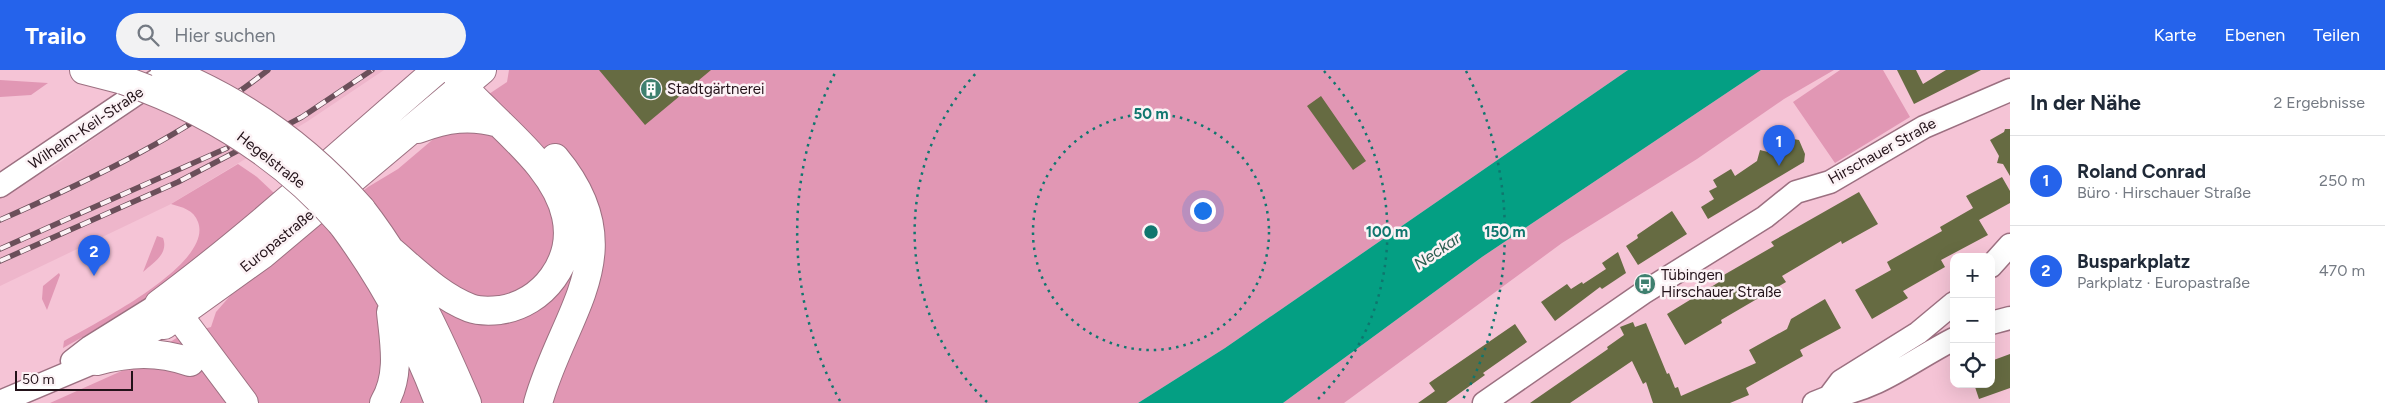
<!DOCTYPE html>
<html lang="de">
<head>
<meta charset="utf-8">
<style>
  body { margin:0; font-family:Figtree,sans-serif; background:#f2f2f3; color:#1f2937 }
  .controls { position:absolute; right:15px; bottom:15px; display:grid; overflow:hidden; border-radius:10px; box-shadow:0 5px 20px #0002 }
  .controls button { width:45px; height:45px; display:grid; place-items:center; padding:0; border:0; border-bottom:1px solid #e0e1e3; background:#fff; color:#1f2937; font:25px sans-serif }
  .scale { position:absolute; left:15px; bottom:12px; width:118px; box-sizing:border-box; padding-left:5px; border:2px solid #231219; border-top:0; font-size:14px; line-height:18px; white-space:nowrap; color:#231219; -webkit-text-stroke:4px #fcf2f5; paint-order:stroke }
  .you { position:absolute; left:1202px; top:140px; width:18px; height:18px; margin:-12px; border:4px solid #fff; border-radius:50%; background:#1a73e8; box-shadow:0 0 0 8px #1a73e833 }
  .badge { display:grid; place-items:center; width:32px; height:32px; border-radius:50%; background:#2563eb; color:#fff; font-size:16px; font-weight:700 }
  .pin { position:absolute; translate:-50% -41px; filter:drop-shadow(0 1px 2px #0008) }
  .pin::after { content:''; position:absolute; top:26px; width:18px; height:15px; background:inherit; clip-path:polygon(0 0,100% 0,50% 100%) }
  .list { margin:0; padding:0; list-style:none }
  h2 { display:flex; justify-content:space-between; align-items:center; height:65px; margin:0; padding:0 20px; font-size:21px }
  h2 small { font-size:16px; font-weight:400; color:#747a83 }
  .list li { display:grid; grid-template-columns:32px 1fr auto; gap:15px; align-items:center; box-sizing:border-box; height:90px; padding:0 20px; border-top:1px solid #e0e1e3 }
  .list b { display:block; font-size:19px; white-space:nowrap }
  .list p { margin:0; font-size:16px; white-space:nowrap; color:#747a83 }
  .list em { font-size:16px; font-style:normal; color:#747a83 }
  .icon { flex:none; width:28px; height:28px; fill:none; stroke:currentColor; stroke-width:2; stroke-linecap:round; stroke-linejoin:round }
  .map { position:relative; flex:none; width:2010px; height:333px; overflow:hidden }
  header { display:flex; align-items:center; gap:30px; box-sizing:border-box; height:70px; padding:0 25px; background:#2563eb; color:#fff }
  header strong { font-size:24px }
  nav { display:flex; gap:28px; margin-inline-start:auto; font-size:18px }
  .search { width:350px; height:45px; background:#f2f2f3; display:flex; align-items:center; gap:12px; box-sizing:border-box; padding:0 18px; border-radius:28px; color:#747a83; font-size:19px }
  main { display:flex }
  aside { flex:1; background:#fff }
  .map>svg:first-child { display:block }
  .built { fill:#eeb6cb }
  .green { fill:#e197b4 }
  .water { fill:#049f83 }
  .building { fill:#666b42 }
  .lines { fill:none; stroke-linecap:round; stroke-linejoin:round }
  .minor-casing { stroke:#9c7081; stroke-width:25 }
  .major-casing { stroke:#9c7081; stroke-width:30 }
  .minor { stroke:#fff; stroke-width:22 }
  .major { stroke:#fff; stroke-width:28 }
  .rail-casing { stroke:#6b4f5a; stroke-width:5.5 }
  .rail { stroke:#fcf2f5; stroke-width:4; stroke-dasharray:11; stroke-linecap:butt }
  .major-bridge-casing { stroke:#9c7081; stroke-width:30; stroke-linecap:butt }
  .major-bridge { stroke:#fff; stroke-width:28 }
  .ring { fill:none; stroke:#0f766e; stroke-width:2.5; stroke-dasharray:2.5 5 }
  .labels { text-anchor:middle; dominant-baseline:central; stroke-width:5; stroke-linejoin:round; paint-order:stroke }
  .poi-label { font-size:15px; fill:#231219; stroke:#fcf2f5; text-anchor:start }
  .street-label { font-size:15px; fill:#231219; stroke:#fcf2f5 }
  .water-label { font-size:16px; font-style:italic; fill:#2b5e51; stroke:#fcf2f5 }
  .centre { fill:#0f766e; stroke:#fcf2f5; stroke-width:2.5 }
  .ring-label { font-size:15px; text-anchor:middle; font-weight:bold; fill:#0f766e; stroke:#fcf2f5; stroke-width:5; stroke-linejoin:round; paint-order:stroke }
</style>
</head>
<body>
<header>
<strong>Trailo</strong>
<div class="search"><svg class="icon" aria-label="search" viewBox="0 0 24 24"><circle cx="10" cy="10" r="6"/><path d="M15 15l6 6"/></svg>Hier suchen</div>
<nav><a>Karte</a><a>Ebenen</a><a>Teilen</a></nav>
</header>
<main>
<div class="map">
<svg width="2010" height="333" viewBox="0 0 2010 333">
  <rect width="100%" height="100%" fill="#f5c4d6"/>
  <path class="built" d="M192,0H384L308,51L169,135L0,216V126L56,95Z"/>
  <path class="green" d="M509,0H1628L1225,278L1138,333H50L135,295L181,265L211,257L216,242L230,226L368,117L398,99L477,32L507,12Z
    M1761,0H1834L1784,29L1697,89L1562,173L1344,333H1283L1482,187Z
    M1840,0H1883L1910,47L1835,93L1793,32Z
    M0,10L48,13L31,25L0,27Z
    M238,94L257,107L274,123L198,191L131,240L63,278L64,271C94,254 214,194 198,152C194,140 182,137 171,134Z
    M157,166L163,168C169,184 153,193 143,202Z
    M59,203L60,205L47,240L42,229L43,216Z"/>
  <path class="water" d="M1628,0H1761L1482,187L1283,333H1138L1225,278Z"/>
  <path class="building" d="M599,0H711L645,55Z
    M1897,0H1916L1923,14L1946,0H1981L1914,34Z
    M1321,26L1366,91L1353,100L1307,36Z
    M2005,59H2010V106L2003,94L1997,93L1999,86L1990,70L2004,62Z
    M1782,67L1799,70L1805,84L1804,92L1708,149L1701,137L1714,129L1709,121L1717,117L1713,110L1731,99L1735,106L1757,91L1760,80L1768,82L1781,74Z
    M2002,107L2010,121V133L1979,150L1988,165L1941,190L1945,197L1903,221L1908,228L1872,249L1855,220L1891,200L1887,192L1942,161L1940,157L1973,138L1966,126Z
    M1859,122L1878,154L1842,174L1841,171L1782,206L1786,212L1721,250L1722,253L1685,275L1667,244L1724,209L1722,206L1774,176L1771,172Z
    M1672,141L1687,164L1638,195L1626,176L1638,168L1637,165Z
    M1618,182L1626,203L1602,219L1600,217L1555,251L1541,232L1567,214L1571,219L1582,212L1583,214L1606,199L1602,193Z
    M1825,229L1841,258L1800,280L1803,286L1746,318L1749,325L1730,333H1653L1646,312L1643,314L1632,291L1570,333H1530L1608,279L1607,277L1624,265L1620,257L1633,252L1635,257L1646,253L1667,304L1669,303L1675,318L1678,317L1681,326L1756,293L1749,280L1787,259L1791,249Z
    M1515,254L1527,272L1483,303L1485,305L1446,333H1418L1435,321L1429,313Z
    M2010,284V318L1979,329L1974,314H1991V291Z"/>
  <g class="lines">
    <g class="minor-casing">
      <path id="minor" d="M0,116L157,10
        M1991,196L2010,175
        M1991,253L2010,248
        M72,291L90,277L159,234
        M1829,327C1881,318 1909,292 1954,269
        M0,332L97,291L164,255
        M1484,333L1643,223L1765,147L1796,122L1830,112L1924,57L2010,20
        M1814,333L1829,327L1841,311L1918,263L1954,233"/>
    </g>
    <g class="major-casing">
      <path id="major" d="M84,0L123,10
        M418,59C447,48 470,45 499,53
        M361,139C407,198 438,265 467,333
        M342,154C383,209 415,269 439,333
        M390,180C415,201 439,226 470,238C478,241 490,241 500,240C543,234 576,191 566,146C557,104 516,70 487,41C474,28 461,18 455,0
        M159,234C256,162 345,79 437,0
        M165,236L179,246L244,333
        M164,255L263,184L482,0
        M97,291C130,282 158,281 190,292
        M384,333C401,305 394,272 391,242
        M538,333C563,242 633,181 555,88"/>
    </g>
    <use href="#minor" class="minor"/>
    <use href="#major" class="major"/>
    <g class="rail-casing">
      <path id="rail" d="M0,150C93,109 188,63 268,0
        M0,179L227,78
        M0,191L178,112L302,47L372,0"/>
    </g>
    <use href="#rail" class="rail"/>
    <g class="major-bridge-casing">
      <path id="major-bridge" d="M165,0C242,31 307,77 361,139
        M123,10C209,40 282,85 342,154"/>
    </g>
    <use href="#major-bridge" class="major-bridge"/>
  </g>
  <g class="ring">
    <circle cx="1151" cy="162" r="118"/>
    <path d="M987 332A236 236 0 0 1 978 1M1324 1A236 236 0 0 1 1315 332"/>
    <path d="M840 331A354 354 0 0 1 836 1M1466 1A354 354 0 0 1 1462 331"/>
  </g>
  <defs>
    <g id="building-disc" transform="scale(1.125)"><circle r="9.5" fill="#3f806f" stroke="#fcf2f5"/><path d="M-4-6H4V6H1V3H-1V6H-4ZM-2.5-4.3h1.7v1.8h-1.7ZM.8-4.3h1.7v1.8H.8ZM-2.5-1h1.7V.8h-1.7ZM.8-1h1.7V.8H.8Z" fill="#fff"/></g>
    <g id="bus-disc" transform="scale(1.125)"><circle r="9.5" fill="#3f806f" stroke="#fcf2f5"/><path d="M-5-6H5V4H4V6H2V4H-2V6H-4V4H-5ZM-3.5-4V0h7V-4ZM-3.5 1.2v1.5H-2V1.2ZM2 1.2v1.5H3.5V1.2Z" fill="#fff"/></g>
  </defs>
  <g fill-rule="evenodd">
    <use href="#building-disc" x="651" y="19"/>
    <use href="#bus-disc" x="1645" y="214"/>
  </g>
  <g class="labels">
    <g class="poi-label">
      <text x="667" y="19">Stadtgärtnerei</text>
      <text x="1661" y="205">Tübingen<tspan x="1661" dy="17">Hirschauer Straße</tspan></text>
    </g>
    <g class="street-label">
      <text transform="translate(86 58) rotate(-34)">Wilhelm-Keil-Straße</text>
      <text transform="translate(1882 81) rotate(-29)">Hirschauer Straße</text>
      <text transform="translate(271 90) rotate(38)">Hegelstraße</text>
      <text transform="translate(277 171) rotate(-39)">Europastraße</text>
    </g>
    <g class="water-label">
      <text transform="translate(1437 181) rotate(-34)">Neckar</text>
    </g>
  </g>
  <circle cx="1151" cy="162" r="8" class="centre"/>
  <g class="ring-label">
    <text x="1151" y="49">50 m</text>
    <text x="1387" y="167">100 m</text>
    <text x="1505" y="167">150 m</text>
  </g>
</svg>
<div class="controls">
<button>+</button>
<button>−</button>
<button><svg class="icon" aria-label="locate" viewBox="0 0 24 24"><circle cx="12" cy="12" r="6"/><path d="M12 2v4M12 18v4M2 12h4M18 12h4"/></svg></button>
</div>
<div class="scale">50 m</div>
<div class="you"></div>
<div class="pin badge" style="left:1779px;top:96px">1</div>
<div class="pin badge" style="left:94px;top:206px">2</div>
</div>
<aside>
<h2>In der Nähe<small>2 Ergebnisse</small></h2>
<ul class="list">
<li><span class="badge">1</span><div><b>Roland Conrad</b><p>Büro · Hirschauer Straße</p></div><em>250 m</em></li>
<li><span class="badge">2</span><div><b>Busparkplatz</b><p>Parkplatz · Europastraße</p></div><em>470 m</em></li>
</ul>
</aside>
</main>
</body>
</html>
